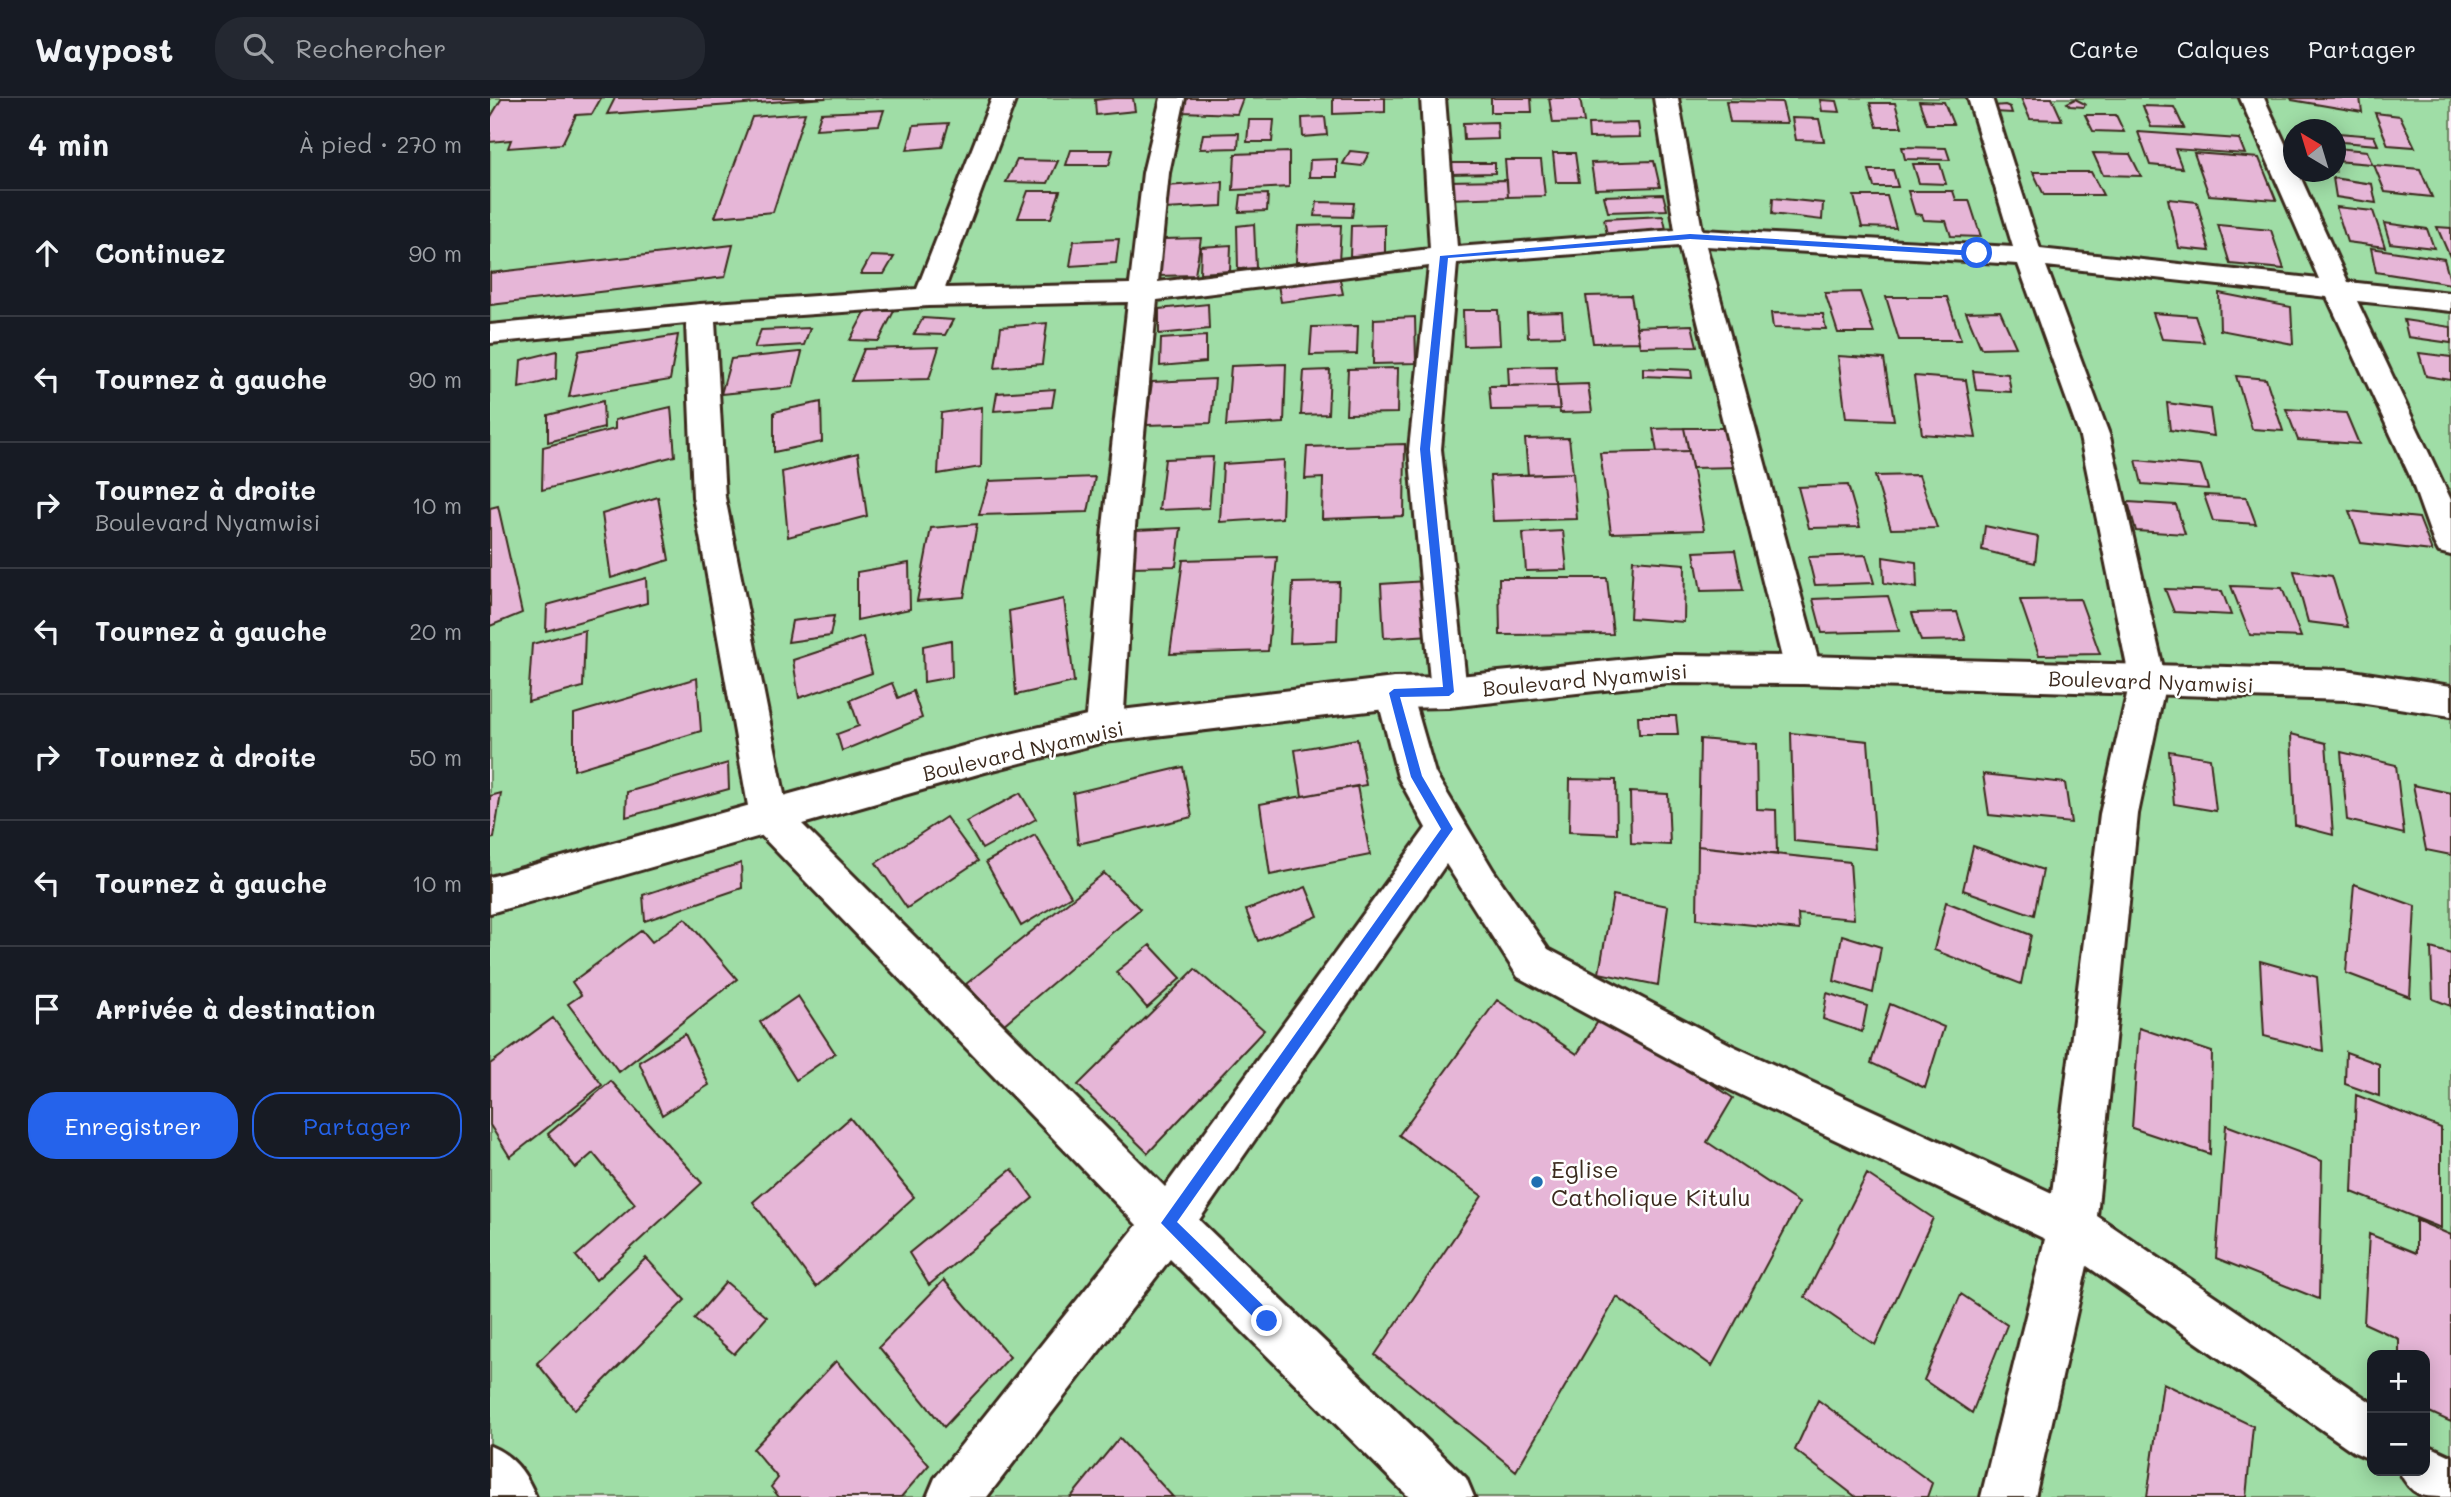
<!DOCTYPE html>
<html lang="fr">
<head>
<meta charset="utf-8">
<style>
  body { margin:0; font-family:Mali,sans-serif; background:#242831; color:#f1f3f6 }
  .controls { position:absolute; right:21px; bottom:21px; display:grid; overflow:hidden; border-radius:14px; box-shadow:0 4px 18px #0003 }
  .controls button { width:63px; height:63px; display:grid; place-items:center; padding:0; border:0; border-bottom:2px solid #363941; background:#171b24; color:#f1f3f6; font:35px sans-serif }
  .compass { position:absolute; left:1793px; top:21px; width:63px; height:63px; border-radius:50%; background:#171b24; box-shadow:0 4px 18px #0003; rotate:322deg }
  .stop { position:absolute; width:21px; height:21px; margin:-16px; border:5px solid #2563eb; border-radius:50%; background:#fff }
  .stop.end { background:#2563eb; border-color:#fff; box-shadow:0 2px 7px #0008 }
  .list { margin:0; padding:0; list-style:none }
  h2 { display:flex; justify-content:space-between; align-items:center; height:91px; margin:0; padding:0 28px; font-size:30px }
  h2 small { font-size:23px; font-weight:400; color:#9ea1a6 }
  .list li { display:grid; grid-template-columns:46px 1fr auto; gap:21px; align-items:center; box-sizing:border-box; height:126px; padding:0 28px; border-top:2px solid #363941 }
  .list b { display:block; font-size:26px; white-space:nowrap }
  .list p { margin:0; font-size:23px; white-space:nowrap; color:#9ea1a6 }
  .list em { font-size:23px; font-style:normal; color:#9ea1a6 }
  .actions { display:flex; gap:14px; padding:21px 28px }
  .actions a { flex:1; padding:16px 0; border:2px solid #2563eb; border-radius:28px; text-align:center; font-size:24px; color:#2563eb }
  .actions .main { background:#2563eb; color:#fff }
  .icon { flex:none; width:38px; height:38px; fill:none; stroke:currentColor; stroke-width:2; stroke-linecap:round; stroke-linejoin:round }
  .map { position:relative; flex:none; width:1961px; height:1399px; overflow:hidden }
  header { display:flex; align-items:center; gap:42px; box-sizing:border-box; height:98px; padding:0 35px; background:#171b24; border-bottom:2px solid #363941 }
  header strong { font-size:33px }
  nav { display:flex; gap:38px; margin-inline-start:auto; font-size:24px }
  .search { width:490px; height:63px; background:#242831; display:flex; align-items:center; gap:18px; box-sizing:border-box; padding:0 24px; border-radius:28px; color:#9ea1a6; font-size:26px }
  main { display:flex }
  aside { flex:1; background:#171b24 }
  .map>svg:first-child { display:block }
  .green { fill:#9fdda6; stroke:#6d8462; stroke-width:2; fill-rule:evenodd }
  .building { fill:#e6b6d7; stroke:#3b2a1e; stroke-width:2 }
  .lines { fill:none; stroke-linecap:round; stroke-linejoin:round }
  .minor-casing { stroke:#3b2a1e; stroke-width:6 }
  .secondary-casing { stroke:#3b2a1e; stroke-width:6 }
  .minor { fill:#fff; fill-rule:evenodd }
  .secondary { fill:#fff; fill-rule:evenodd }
  .route { fill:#2563eb }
  .poi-dot { fill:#1f6fb2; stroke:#fff; stroke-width:2.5 }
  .labels { text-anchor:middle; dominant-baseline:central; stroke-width:5; stroke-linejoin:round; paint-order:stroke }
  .street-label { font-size:21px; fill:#3b2a1e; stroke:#fff }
  .near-poi-label { font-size:24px; fill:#3b2a1e; stroke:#fff; text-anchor:start }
</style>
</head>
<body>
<header>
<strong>Waypost</strong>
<div class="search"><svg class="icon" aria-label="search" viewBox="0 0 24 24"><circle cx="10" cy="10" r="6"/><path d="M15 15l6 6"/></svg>Rechercher</div>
<nav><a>Carte</a><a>Calques</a><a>Partager</a></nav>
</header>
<main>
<aside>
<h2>4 min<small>À pied · 270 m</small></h2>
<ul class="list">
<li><svg class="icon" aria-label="ahead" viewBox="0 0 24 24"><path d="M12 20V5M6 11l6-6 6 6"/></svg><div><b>Continuez</b></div><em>90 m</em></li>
<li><svg class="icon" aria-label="left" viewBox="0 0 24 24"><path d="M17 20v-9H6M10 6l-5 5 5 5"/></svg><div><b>Tournez à gauche</b></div><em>90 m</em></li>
<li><svg class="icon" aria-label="right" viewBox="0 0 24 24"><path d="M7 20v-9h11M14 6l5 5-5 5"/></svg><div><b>Tournez à droite</b><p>Boulevard Nyamwisi</p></div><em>10 m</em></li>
<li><svg class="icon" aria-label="left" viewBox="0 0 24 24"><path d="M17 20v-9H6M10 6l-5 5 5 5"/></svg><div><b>Tournez à gauche</b></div><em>20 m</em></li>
<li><svg class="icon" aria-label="right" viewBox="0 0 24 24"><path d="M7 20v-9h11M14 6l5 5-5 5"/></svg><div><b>Tournez à droite</b></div><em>50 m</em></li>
<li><svg class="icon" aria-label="left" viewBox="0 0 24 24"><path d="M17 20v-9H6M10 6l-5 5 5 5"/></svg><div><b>Tournez à gauche</b></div><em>10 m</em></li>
<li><svg class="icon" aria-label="arrive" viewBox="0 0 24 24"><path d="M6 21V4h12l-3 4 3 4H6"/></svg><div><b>Arrivée à destination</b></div></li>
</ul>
<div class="actions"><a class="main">Enregistrer</a><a>Partager</a></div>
</aside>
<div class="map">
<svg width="1961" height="1399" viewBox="0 0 1961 1399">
  <rect width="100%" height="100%" fill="#f8e9f3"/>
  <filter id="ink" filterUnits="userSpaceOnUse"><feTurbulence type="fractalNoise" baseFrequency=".0143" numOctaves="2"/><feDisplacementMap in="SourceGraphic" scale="14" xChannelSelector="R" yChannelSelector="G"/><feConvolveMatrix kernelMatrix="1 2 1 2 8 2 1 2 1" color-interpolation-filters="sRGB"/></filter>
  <g filter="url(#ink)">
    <path class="green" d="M0,0H1961V1399H0ZM1804,32H1846V74H1804ZM1882,1257H1935V1373H1882Z"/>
    <path class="building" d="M12,0H111L102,16L86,17L72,46L18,50L21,42L0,44V20Z
      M125,0H336L117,16Z
      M623,0H643L645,13L606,17L605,2Z
      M697,0H753L747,16L692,14Z
      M843,0H895V14L843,16Z
      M1001,0H1041L1042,14H1001Z
      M1059,0H1090L1094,24L1063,25Z
      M1531,0H1562L1572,22L1540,21Z
      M1801,0H1870L1872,14L1802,2Z
      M1585,1L1595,6L1594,9L1580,8L1577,5Z
      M1330,2L1347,3L1350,14L1332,13Z
      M1236,3L1292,4L1297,25L1240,24Z
      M1429,3L1454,4L1463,26H1437Z
      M1380,5H1405L1412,29H1387Z
      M1515,7L1520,9L1522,15L1505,14L1504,8Z
      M1653,8L1684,9L1694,30L1661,29Z
      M394,12L389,27L326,31L331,15Z
      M315,15L283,114L225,119L262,19Z
      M1885,15L1910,18L1925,49L1898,47Z
      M1595,17H1626L1634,34L1603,33Z
      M835,19L837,37L813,39L812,20Z
      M1302,20L1329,21L1334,43L1306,42Z
      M759,22H784L782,44H757Z
      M1007,24L1008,41L974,42L973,25Z
      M459,25L452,49L417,52L424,27Z
      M1148,25L1150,39L1099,40L1098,26Z
      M1648,34L1749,41L1755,56L1685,51L1692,70L1660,67Z
      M749,35L748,50L710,51L713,36Z
      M1848,35L1884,38L1888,47L1852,44Z
      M1412,49L1456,50L1460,62L1415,61Z
      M1846,50L1877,53L1882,66L1846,63Z
      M581,52H623L619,67H576Z
      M860,53L879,55L872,68L853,66Z
      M799,54V89L743,92L745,56Z
      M1063,55H1085L1089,84H1066Z
      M1603,55L1640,56L1651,78L1613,77Z
      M1704,55L1769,60L1786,102L1719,97Z
      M847,61V79H819L820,62Z
      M527,62L568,63L558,85L516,84Z
      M1015,62H1051L1055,98L1018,99Z
      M1164,63L1170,89L1105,91L1101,65Z
      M961,65H1005V75L961,76Z
      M1423,66H1450L1456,86L1429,85Z
      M1884,67L1930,71L1942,99L1895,94Z
      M1379,72H1403L1408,89H1384Z
      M1543,74H1601L1613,97H1554Z
      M1843,80L1882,86L1886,105L1846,99Z
      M1017,82L1018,99L957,101V83Z
      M733,84L732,108L674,111L676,88Z
      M538,93H570L561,120H528Z
      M1418,93H1463L1466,102H1479L1491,139L1461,138L1456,123L1434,122L1432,117L1425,116Z
      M778,96L777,113L749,114L751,97Z
      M1173,96L1177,112L1118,114L1114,98Z
      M1364,98H1397L1406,130L1372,129Z
      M1283,100L1333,105L1332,122L1282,116Z
      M1678,101L1707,104L1720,153L1689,150Z
      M827,104L864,105L862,119L825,118Z
      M1846,109L1883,113L1895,149L1857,144Z
      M1173,118L1178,140L1118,142L1114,121Z
      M1894,125L1937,131L1944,150L1900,145Z
      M764,126L766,170L748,171L747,128Z
      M851,127L849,164H806L808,128Z
      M895,127V157L860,158L861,128Z
      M1728,127L1781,132L1794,171L1740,166Z
      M1947,129L1961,130V159H1960Z
      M711,140L705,177L667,178L674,141Z
      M629,141L626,165L580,168L584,143Z
      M243,147L235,179L0,207V175Z
      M741,147L740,173L710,175L711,149Z
      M1881,150L1954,161L1961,186L1886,174Z
      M381,158L404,159L394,176H371Z
      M848,173L853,196L791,204L787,181Z
      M1370,194L1384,235H1348L1335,195Z
      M1729,195L1801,209L1803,246L1730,232Z
      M1141,197L1149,244L1103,245L1096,198Z
      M1396,199H1457L1471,242H1409Z
      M718,206L719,231L669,236V211Z
      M376,212L404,213L389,243L360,242Z
      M973,212H1008L1010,247L974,248Z
      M1510,213L1526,249L1491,250L1476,214Z
      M1072,214L1074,238L1038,239L1037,215Z
      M1281,215L1333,216L1336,231L1283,230Z
      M1663,215L1705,218L1714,244L1672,241Z
      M925,219L926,265L883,266L884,221Z
      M433,220L463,222L455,237L424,236Z
      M1914,222L1961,229V245L1918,239Z
      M557,225L552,266L505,270L511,229Z
      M1202,227L1207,248L1150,249L1146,229Z
      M868,228L867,256L820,257L822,229Z
      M320,230L314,247L264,250L271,232Z
      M188,237L180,282L79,299L89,253Z
      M716,238V264L670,268L671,241Z
      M449,249L439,281L361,283L374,251Z
      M67,253L66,281L29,290L31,262Z
      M309,254H312L303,289L231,296L241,261Z
      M1929,255L1961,259V282L1936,278Z
      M1348,258L1394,261L1404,322L1356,320Z
      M796,266L794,325L736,328L741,268Z
      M1066,268L1067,287L1019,288L1018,269Z
      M908,270L907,315L856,316L858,271Z
      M1153,270L1201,272L1202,280L1153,278Z
      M840,272L838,316L811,317L814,273Z
      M1483,273L1518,276L1521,294L1486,292Z
      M1424,278L1476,282L1486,340L1432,336Z
      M1746,278L1776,281L1793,333L1762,331Z
      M725,281L721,325L656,327L662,284Z
      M1098,286L1102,314L1070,315L1067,287Z
      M1067,287L1070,311L1001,312L999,288Z
      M565,291L562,309L504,313L507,295Z
      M113,303L114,330L58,344V317Z
      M331,304L332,344L284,354V314Z
      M1677,305L1720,311L1724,338L1680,332Z
      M181,309L185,358L52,392L53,349L125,331V322Z
      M492,309L491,369L448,376L451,315Z
      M1796,311L1856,315L1869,346L1808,342Z
      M1194,330H1240L1249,369L1202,370Z
      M1194,330L1199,353L1167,354L1163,331Z
      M1079,340L1083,375L1038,377L1035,341Z
      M915,346L914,418L832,421L833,380L815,381L817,349Z
      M1199,353L1214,432L1121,435L1110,355Z
      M368,355L377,418L298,439L292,374Z
      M723,359L719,410L669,412L675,361Z
      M794,362L792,420L730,424L733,366Z
      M1646,362L1711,368L1718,391L1652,386Z
      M1083,375L1087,421L1003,423L1000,378Z
      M1429,377L1447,430L1401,431L1385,378Z
      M605,379L598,414L489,417L499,383Z
      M1358,387L1370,429L1319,430L1308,389Z
      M1714,397L1756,399L1766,426L1723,423Z
      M168,399L179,462L121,480L112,416Z
      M1638,404L1686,407L1695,436L1646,433Z
      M8,408L32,515L0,528V410Z
      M1859,413L1929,420L1942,453L1871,445Z
      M487,426L474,499L427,503L441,430Z
      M1495,428L1548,439L1545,465L1492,452Z
      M691,430L686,468L640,469L645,432Z
      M1073,433L1077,472L1036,473L1033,435Z
      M1245,452L1253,492L1211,493L1204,454Z
      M1376,457L1384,485L1325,487L1318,459Z
      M787,459L778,553L680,556L693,462Z
      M1393,459L1426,464L1427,490L1394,485Z
      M1143,462L1195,466L1194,524L1140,520Z
      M419,465L420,511L367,522V474Z
      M1804,473L1842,478L1858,529L1818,524Z
      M156,480L157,505L56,533L57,507Z
      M1009,480H1117L1123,536L1010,537Z
      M936,483L941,537L894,540L891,486Z
      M849,484L847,543L800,545L803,485Z
      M1741,488L1792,490L1811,539L1760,537Z
      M1675,491L1732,493L1741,517L1684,514Z
      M1398,498L1409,533L1332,535L1323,501Z
      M574,501L584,584L526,597L519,513Z
      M1590,501L1610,556L1549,557L1530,502Z
      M1467,514L1476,542L1431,543L1422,515Z
      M344,518L340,538L298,544L302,523Z
      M95,532L93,589L38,604L42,546Z
      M373,539L382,575L309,600L303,562Z
      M461,542L462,579L434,584L433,548Z
      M207,580L211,633L84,672V616Z
      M402,585L408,600L423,593L432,620L352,653L347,636L369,628L360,602Z
      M1148,618H1186L1188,636H1149Z
      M1301,635L1378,643L1386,751L1304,743Z
      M1801,636L1836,645L1843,737L1805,727Z
      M867,641L876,687L812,698L805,652Z
      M1210,641L1266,646L1267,711L1286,712L1287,757L1208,748Z
      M1679,653L1720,660L1726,713L1684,706Z
      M1851,654L1906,667L1914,736L1857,722Z
      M238,665L239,691L136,719L137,694Z
      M693,669L702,719L588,746L583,695Z
      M1493,676L1575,685L1581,725L1499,717Z
      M1080,681L1126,682L1127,736L1079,734Z
      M1923,687L1961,695V757L1936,752Z
      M867,688L880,757L780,777L770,706Z
      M1140,694L1178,696L1180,747L1141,745Z
      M11,695L4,740L0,741V698Z
      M530,695L546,721L492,751L476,724Z
      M456,719L488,763L417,810L386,765Z
      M545,737L581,798L531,828L496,764Z
      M1208,748L1360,764L1364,821L1308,816L1309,832L1207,821Z
      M1483,748L1553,772L1544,817L1473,792Z
      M251,765L252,790L155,823L153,797Z
      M614,775L650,811L513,927L476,886Z
      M1864,786L1925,808L1920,899L1856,875Z
      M816,789L828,818L768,843L756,812Z
      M1123,797L1178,808L1168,887L1109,875Z
      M1456,804L1541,837L1531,886L1444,852Z
      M195,820L247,881L129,974L78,906L91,897L82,884L152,832L162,844Z
      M1352,837L1391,849L1383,895L1344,883Z
      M660,847L691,880L657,910L626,874Z
      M1941,850L1961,856V908L1943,901Z
      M1770,863L1827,879L1833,953L1774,938Z
      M705,871L774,932L658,1055L588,987Z
      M1337,895L1377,908L1372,934L1333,921Z
      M308,898L345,955L306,982L270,924Z
      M1007,902L1087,956L1114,914L1243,1000L1217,1044L1309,1105L1222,1268L1127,1199L1026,1373L885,1257L992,1098L909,1037Z
      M1400,906L1454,929L1435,990L1381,965Z
      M63,920L112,987L20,1059L0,1027V966Z
      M1649,930L1722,954L1720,1056L1642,1030Z
      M195,936L219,987L172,1017L149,964Z
      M1856,954L1889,966V998L1855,986Z
      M121,983L212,1085L106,1182L86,1158L145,1106L103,1055L86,1070L58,1036Z
      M1866,997L1951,1030V1130L1862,1094Z
      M360,1020L424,1099L326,1189L263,1104Z
      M1736,1027L1832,1063L1829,1201L1726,1160Z
      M522,1071L543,1100L439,1187L419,1155Z
      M1377,1076L1443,1120L1385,1247L1315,1199Z
      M1926,1122L1961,1137V1324L1935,1312V1257H1909V1241L1874,1225L1879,1136L1926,1155Z
      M156,1160L195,1202L85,1312L47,1265Z
      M454,1182L520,1259L454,1329L389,1249Z
      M236,1184L277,1219L244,1256L204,1221Z
      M1471,1196L1517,1227L1482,1315L1434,1282Z
      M346,1263L439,1367L411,1399H289L281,1389L288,1380L263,1351Z
      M1673,1285L1763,1328L1756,1399H1657Z
      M1328,1302L1442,1385L1437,1399H1366L1305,1352Z
      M629,1340L683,1399H581Z"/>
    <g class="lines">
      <g class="minor-casing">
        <path id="minor" d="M502,0H526L455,190L640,186L653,75L671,0H695L679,75L668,184L940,151L931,0H955L967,149L1185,132L1164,0H1188L1212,132L1523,149L1478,0H1502L1550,151L1829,181L1750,0H1774L1804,65V74H1808L1858,184L1961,195V213L1867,203L1961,402V457L1949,454L1944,445L1920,378L1837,199L1556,168L1620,339L1676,583L1648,716L1607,1118L1882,1305V1362L1864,1354L1597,1168L1545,1399H1491L1555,1141L1211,978L1028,879L956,766L709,1122L976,1380L984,1399H919L680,1161L497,1399H437L445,1380L647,1127L265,731L260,719L203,399L196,225L0,245V227L210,206L427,191ZM1189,148L1295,572L1300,582L1313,586L1326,582L1331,572L1216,148L1528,166L1590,339L1640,583L1610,716L1562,1095L1243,948L1058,851L1003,772L945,675L922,595L917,585L904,580L891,585L886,595L908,679L936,730L675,1089L297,711L235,399L225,223L438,208L638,204L613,429L595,629L601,640L614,644L627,640L633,629L645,429L667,202L939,168L919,351L941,594L946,604L959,609L972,604L977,594L951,351L967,165Z
          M1935,1346L1961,1358V1399C1931,1399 1922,1399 1909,1373H1935Z
          M0,1348C24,1358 36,1375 46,1399H0Z"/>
      </g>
      <g class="secondary-casing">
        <path id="secondary" d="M1178,557L1313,558L1856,572L1961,588V618L1856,602L1313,586L1178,585L959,609L904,610L614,644L495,674L0,815V779L495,642L614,614L904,580L959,579Z"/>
      </g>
      <use href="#minor" class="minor"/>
      <use href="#secondary" class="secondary"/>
    </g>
  </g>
  <path class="route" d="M1200,136L1487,153L1491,155L1487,158L1200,141L958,160L940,351L964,594L959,598L910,599L932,678L963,731L687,1124L783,1217L785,1223L783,1228L777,1230L772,1228L671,1125L951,731L921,679L899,595L904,591L953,589L930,351L950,158Z"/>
  <circle class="poi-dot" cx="1047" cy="1084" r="7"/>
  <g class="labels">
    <g class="street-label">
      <text transform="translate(1095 581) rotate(-5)">Boulevard Nyamwisi</text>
      <text transform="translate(1661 583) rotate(2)">Boulevard Nyamwisi</text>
      <text transform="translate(533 652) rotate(-13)">Boulevard Nyamwisi</text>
    </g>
    <g class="near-poi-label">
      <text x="1061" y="1070">Eglise<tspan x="1061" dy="28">Catholique Kitulu</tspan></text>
    </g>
  </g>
</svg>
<div class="controls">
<button>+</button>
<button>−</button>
</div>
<svg class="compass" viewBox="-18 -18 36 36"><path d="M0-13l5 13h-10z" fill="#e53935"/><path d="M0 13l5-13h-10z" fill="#9ea1a6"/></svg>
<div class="stop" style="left:1487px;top:155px"></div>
<div class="stop end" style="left:777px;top:1223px"></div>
</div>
</main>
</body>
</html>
